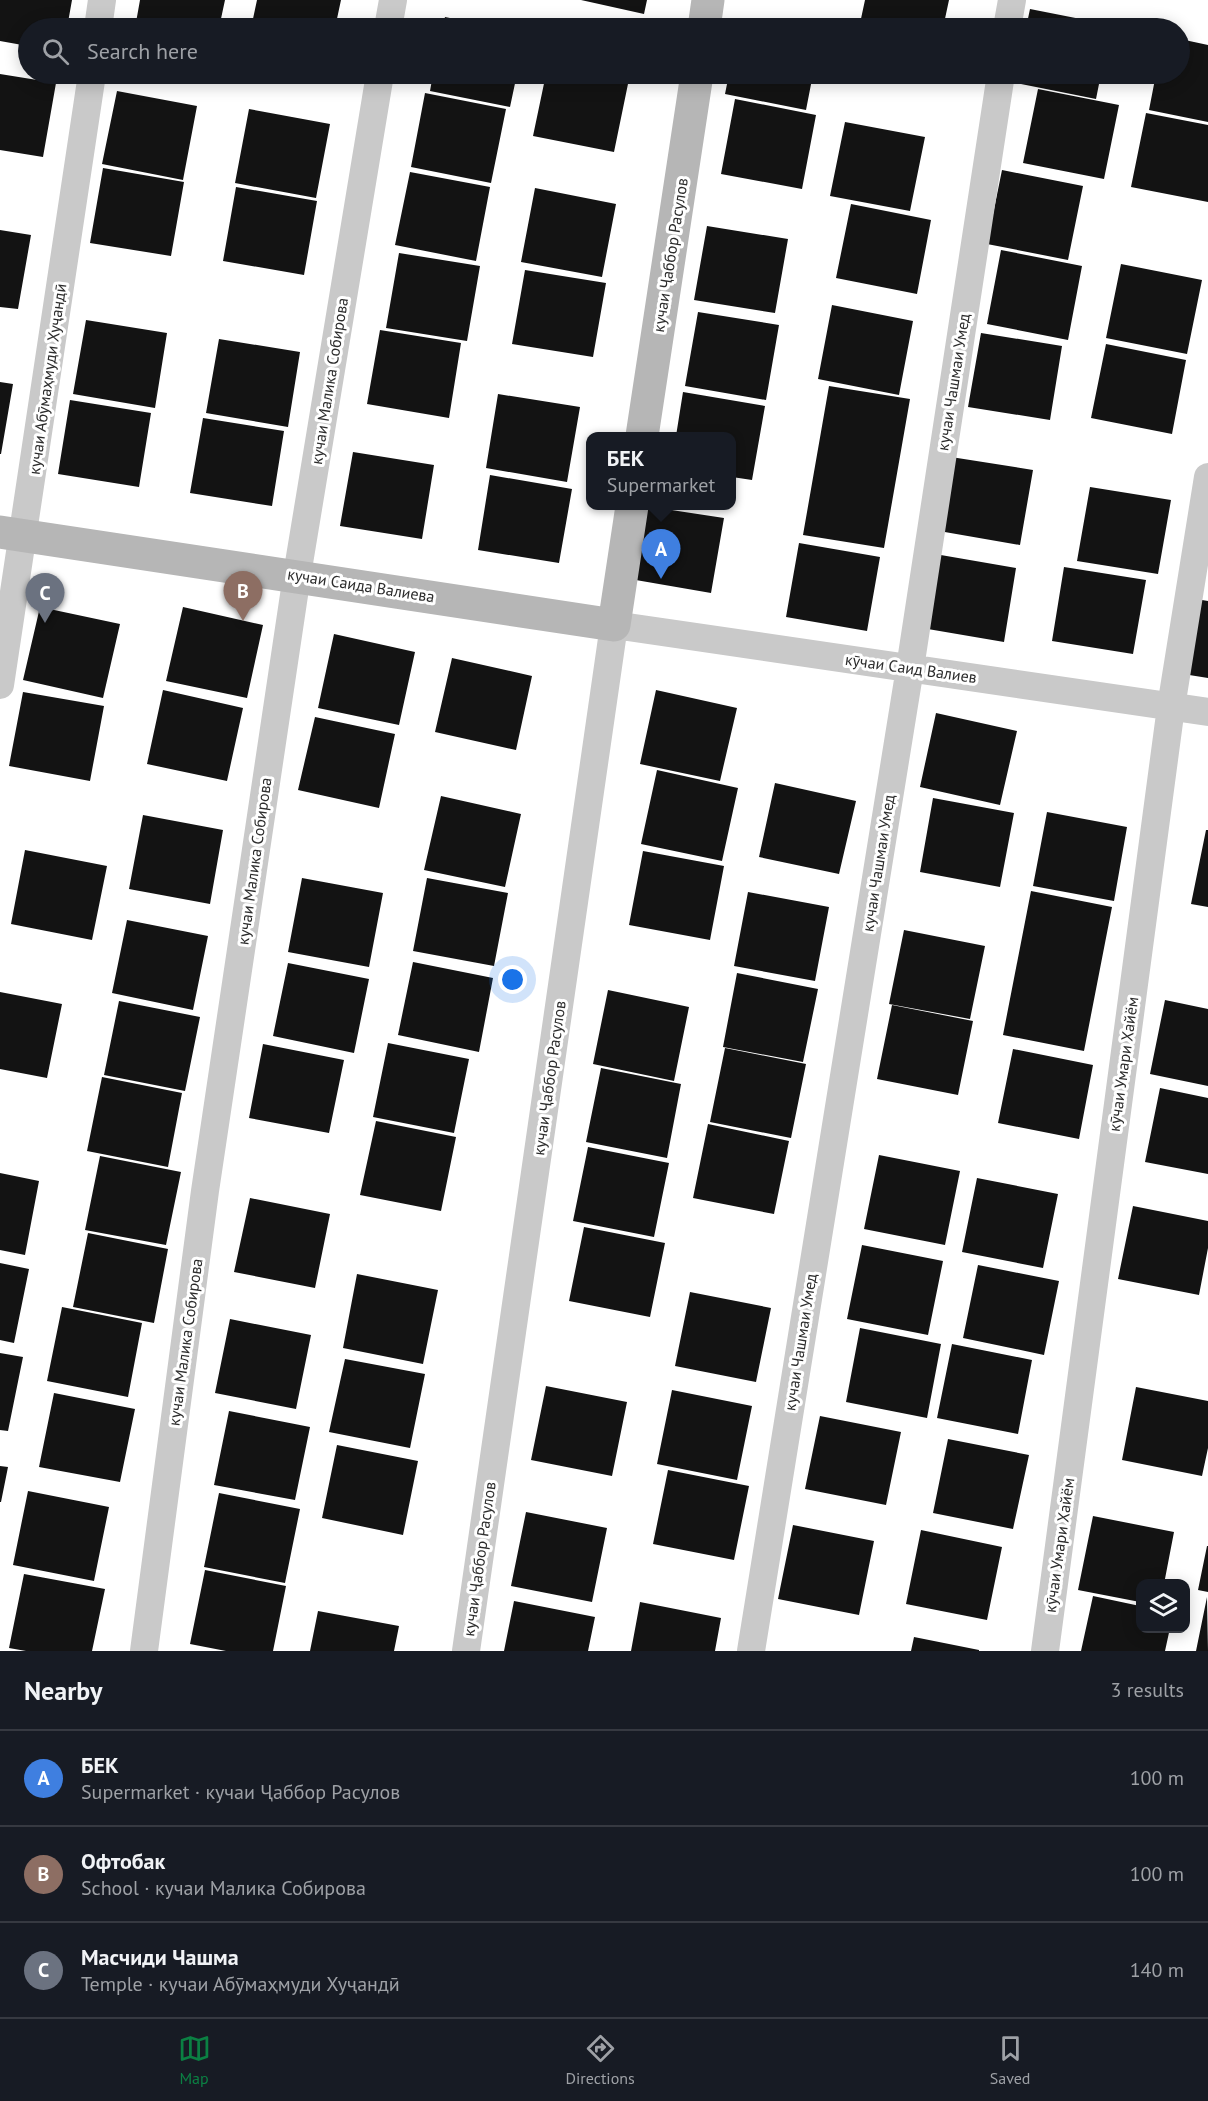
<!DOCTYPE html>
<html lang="en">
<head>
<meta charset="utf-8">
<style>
  body { margin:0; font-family:"PT Sans",sans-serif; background:#242831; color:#f1f3f6 }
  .controls { position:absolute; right:18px; bottom:18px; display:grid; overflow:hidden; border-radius:12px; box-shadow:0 3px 15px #0003 }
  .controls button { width:54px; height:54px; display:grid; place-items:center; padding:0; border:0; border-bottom:2px solid #363941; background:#171b24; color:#f1f3f6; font:30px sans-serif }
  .you { position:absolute; left:513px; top:980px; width:21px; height:21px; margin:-15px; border:4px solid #fff; border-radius:50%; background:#1a73e8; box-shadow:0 0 0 9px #1a73e833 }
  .badge { display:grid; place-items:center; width:39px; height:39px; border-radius:50%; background:#0b8043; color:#fff; font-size:20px; font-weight:700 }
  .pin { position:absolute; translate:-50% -50px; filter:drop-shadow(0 2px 3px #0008) }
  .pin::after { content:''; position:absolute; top:32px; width:21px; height:18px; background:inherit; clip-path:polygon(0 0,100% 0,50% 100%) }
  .popup { position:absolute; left:586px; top:432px; width:150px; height:78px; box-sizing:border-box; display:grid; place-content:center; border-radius:12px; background:#171b24; filter:drop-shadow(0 2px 4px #0005); font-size:20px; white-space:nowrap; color:#9ea1a6 }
  .popup b { font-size:22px; color:#f1f3f6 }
  .popup::after { content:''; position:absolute; left:50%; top:100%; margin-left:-12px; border:12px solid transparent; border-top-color:#171b24 }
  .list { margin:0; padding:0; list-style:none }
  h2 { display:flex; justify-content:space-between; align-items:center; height:78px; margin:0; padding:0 24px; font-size:26px }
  h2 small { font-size:20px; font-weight:400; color:#9ea1a6 }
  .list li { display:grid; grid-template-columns:39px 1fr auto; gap:18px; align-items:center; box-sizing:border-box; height:96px; padding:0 24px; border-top:2px solid #363941 }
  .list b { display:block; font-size:22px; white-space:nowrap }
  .list p { margin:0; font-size:20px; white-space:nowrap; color:#9ea1a6 }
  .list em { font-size:20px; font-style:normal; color:#9ea1a6 }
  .icon { flex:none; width:33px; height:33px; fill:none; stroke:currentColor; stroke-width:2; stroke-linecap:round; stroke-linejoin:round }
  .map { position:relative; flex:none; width:1208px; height:1651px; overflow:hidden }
  .search { position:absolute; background:#171b24; box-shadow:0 3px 15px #0003; left:18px; right:18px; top:18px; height:66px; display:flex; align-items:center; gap:15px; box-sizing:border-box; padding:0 21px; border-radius:33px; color:#9ea1a6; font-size:22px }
  .sheet { height:366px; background:#171b24 }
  nav { display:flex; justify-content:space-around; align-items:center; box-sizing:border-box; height:84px; border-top:2px solid #363941; background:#171b24; font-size:16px; color:#9ea1a6 }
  nav a { display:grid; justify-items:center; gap:3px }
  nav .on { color:#0b8043 }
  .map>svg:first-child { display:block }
  .building { fill:#131313 }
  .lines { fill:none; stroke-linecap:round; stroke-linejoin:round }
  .street { stroke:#c9c9c9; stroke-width:28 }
  .secondary { stroke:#b6b6b6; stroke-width:33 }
  .labels { text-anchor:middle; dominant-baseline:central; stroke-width:6; stroke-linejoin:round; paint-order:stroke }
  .street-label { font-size:16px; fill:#2c2c2c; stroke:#fff }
</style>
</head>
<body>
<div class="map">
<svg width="1208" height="1651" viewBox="0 0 1208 1651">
  <rect width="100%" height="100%" fill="#fff"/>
  <path class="building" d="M0,0H72L67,28H28V46L0,41Z
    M140,0H225L219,28H135Z
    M257,0H341L335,28H251Z
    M581,0H647L644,14Z
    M865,0H949L943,28H859Z
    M1030,9L1111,25L1110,28H1026Z
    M445,17L494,27V28H442Z
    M740,20L779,27V28H738Z
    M1180,39L1208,45V122L1149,110L1156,74H1180Z
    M0,74L56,83L43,157L0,150Z
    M433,74H517L510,107L430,91Z
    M546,74H603L629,79L614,152L533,136Z
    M729,74H813L806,110L725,94Z
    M1017,74H1101L1096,99L1016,83Z
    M1038,89L1119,105L1104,179L1023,163Z
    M117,91L197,106L183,180L102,164Z
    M425,93L506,109L491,183L411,167Z
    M735,99L816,115L802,189L721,174Z
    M249,109L330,124L316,198L235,183Z
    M1146,113L1208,125V202L1131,187Z
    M845,122L925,137L910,211L830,196Z
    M103,168L184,182L171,256L90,243Z
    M1002,170L1083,186L1068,260L987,244Z
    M410,172L490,187L476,261L395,245Z
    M236,187L317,201L304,275L223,261Z
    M535,188L616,204L602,277L521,262Z
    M851,204L931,220L917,294L836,278Z
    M707,226L788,239L775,313L694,300Z
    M0,230L31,235L18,309L0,307Z
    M1001,250L1082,266L1068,340L987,324Z
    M399,253L480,266L467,341L386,328Z
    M1121,264L1202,280L1187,354L1106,338Z
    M525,270L606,283L593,357L512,344Z
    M832,305L913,321L899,395L818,379Z
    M698,312L779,325L766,400L685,386Z
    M86,320L167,333L155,408L73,394Z
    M380,330L461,343L449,418L367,404Z
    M981,333L1062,346L1050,420L968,407Z
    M219,339L300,352L288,427L206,413Z
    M1106,344L1186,360L1172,434L1091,418Z
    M0,382L13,384L1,454H0Z
    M829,386L910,399L884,548L803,535Z
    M683,392L765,406L752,480L732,477V436H676Z
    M498,394L580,407L567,482L486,468Z
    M70,400L151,413L139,487L58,474Z
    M203,418L284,431L272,506L190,493Z
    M353,452L434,465L422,539L340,526Z
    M951,457L1033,470L1020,545L939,531Z
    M490,475L572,489L559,563L478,550Z
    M1090,487L1171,500L1158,574L1077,561Z
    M645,506L724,518L711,593L630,579Z
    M799,543L880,557L867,631L786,617Z
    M935,554L1016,568L1004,642L922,628Z
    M1064,567L1146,580L1133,654L1052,641Z
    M1196,599L1208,601V678L1183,674Z
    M40,607L120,624L103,698L23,680Z
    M183,607L263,625L247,698L166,681Z
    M334,634L415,652L399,725L318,708Z
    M452,658L532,676L516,750L435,732Z
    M163,690L243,708L227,781L147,764Z
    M656,690L737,708L720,781L640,764Z
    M23,692L104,706L90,781L9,766Z
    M936,713L1017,731L1000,805L920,787Z
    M315,717L395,734L379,808L298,790Z
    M657,770L738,788L722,861L641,844Z
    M775,783L856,801L839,874L759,857Z
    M441,796L521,814L505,887L424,870Z
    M933,798L1014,813L1000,887L920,872Z
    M1047,812L1127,827L1114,901L1033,886Z
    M143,815L223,830L210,904L129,889Z
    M1206,830H1208V907L1191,904Z
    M25,850L107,866L92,940L11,924Z
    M643,851L724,866L710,940L629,925Z
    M302,878L383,893L369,967L288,952Z
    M427,878L508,893L494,966L413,951Z
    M1031,891L1112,907L1084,1051L1003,1035Z
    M748,892L829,907L815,981L734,966Z
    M127,920L208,936L193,1010L112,993Z
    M904,930L985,946L970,1019L889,1004Z
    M413,962L493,978L479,1052L398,1035Z
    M288,963L369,979L354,1053L273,1036Z
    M737,973L818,989L803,1062L723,1047Z
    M608,990L689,1007L674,1081L593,1064Z
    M0,992L62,1004L47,1078L0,1069Z
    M1165,1000L1208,1009V1086L1150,1074Z
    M119,1001L200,1017L185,1091L104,1075Z
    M892,1005L973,1021L958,1095L877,1079Z
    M388,1043L469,1059L454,1133L373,1117Z
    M263,1044L344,1060L329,1133L249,1118Z
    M725,1048L806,1064L791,1138L710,1122Z
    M1013,1049L1093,1065L1079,1139L998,1123Z
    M601,1068L681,1084L667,1158L586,1142Z
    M102,1077L182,1093L168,1167L87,1151Z
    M1160,1088L1208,1098V1174L1145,1162Z
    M376,1121L456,1137L441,1211L360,1195Z
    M708,1124L789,1141L774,1214L693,1198Z
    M588,1147L669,1163L654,1237L573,1221Z
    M879,1155L960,1171L945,1245L864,1229Z
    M100,1156L181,1172L166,1245L85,1230Z
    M0,1173L39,1181L25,1255L0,1250Z
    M977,1178L1058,1194L1043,1268L962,1252Z
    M250,1198L330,1214L315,1288L234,1272Z
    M1133,1206L1208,1221V1248L1199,1295L1118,1279Z
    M584,1227L665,1243L650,1317L569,1301Z
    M88,1233L168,1249L154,1323L73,1307Z
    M862,1245L943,1261L928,1335L847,1319Z
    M0,1263L29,1269L14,1343L0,1340Z
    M978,1265L1059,1281L1044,1355L963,1338Z
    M357,1274L438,1290L423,1364L343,1348Z
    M690,1292L771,1308L756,1382L675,1366Z
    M62,1307L142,1323L128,1397L47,1381Z
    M230,1319L311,1335L296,1409L215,1393Z
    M860,1328L941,1344L927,1418L846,1402Z
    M952,1344L1032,1360L1018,1434L937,1418Z
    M0,1353L23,1357L8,1431L0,1430Z
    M345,1359L425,1374L410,1448L329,1432Z
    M546,1386L627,1402L612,1476L531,1460Z
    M1136,1387L1208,1401V1448L1202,1476L1122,1460Z
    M672,1390L752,1406L737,1480L657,1464Z
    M54,1393L135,1409L120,1482L39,1467Z
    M229,1411L310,1427L295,1500L214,1485Z
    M820,1416L901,1432L886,1505L805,1489Z
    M948,1439L1029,1455L1013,1529L933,1513Z
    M337,1445L418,1461L403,1535L322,1518Z
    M0,1466L8,1467L1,1502H0Z
    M668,1470L749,1486L734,1560L653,1544Z
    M28,1491L109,1507L94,1581L13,1565Z
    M219,1493L300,1509L285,1583L204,1567Z
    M526,1512L607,1528L592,1602L511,1586Z
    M1093,1516L1174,1532L1164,1584H1140V1602L1078,1590Z
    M793,1525L874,1541L859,1615L778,1599Z
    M921,1530L1002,1547L987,1620L906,1604Z
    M1207,1546H1208V1592L1198,1590Z
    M205,1570L286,1586L273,1651H226L190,1644Z
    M24,1574L105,1589L92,1651H26L9,1648Z
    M1093,1596L1140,1606V1628H1170L1165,1651H1081Z
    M1207,1597L1208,1651H1196Z
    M514,1601L595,1617L588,1651H504Z
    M640,1602L721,1618L715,1651H631Z
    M318,1611L399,1626L394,1651H310Z
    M914,1637L979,1650V1651H911Z"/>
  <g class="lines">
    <path class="street" d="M98,28L102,0
      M388,28L393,0
      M1007,28L1012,0
      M0,685L92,74
      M144,1651L205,1191L297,575L380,74
      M466,1651L614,625L1208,712
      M751,1651L910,668L1001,74
      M1045,1651L1171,707L1208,477"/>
    <path class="secondary" d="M704,28L708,0
      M642,436L697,74
      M0,532L614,625L632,506"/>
  </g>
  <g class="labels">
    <g class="street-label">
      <text transform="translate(670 255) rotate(-81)">кучаи Ҷаббор Расулов</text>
      <text transform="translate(47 379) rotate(-82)">кучаи Абӯмаҳмуди Хуҷандӣ</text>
      <text transform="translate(329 381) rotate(-81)">кучаи Малика Собирова</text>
      <text transform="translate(953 382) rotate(-81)">кучаи Чашмаи Умед</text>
      <text transform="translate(361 585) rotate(9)">кучаи Саида Валиева</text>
      <text transform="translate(911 668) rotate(8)">кӯчаи Саид Валиев</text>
      <text transform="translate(254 861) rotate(-82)">кучаи Малика Собирова</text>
      <text transform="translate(878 863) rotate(-81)">кучаи Чашмаи Умед</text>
      <text transform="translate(1123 1064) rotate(-82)">кӯчаи Умари Хайём</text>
      <text transform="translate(549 1078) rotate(-82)">кучаи Ҷаббор Расулов</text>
      <text transform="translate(185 1342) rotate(-82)">кучаи Малика Собирова</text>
      <text transform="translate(800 1342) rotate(-81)">кучаи Чашмаи Умед</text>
      <text transform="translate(1059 1545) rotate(-82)">кӯчаи Умари Хайём</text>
      <text transform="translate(479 1559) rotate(-82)">кучаи Ҷаббор Расулов</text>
    </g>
  </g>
</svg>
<div class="controls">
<button><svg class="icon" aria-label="layers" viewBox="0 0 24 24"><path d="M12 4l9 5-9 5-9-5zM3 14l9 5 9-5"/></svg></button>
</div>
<div class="you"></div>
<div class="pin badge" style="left:661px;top:579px;background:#3f7fe0">A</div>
<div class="popup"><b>БЕК</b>Supermarket</div>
<div class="pin badge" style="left:243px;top:621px;background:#8d6e63">B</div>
<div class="pin badge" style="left:45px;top:623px;background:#6b7280">C</div>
<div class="search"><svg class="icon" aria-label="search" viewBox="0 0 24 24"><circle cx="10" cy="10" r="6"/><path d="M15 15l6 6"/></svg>Search here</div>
</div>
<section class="sheet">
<h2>Nearby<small>3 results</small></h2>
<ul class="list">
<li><span class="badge" style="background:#3f7fe0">A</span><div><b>БЕК</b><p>Supermarket · кучаи Ҷаббор Расулов</p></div><em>100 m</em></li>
<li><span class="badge" style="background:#8d6e63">B</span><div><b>Офтобак</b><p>School · кучаи Малика Собирова</p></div><em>100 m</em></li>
<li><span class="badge" style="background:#6b7280">C</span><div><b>Масчиди Чашма</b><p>Temple · кучаи Абӯмаҳмуди Хуҷандӣ</p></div><em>140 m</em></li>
</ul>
</section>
<nav>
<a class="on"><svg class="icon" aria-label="map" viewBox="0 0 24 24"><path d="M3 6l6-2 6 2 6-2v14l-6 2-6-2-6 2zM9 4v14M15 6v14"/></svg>Map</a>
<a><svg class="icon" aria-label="directions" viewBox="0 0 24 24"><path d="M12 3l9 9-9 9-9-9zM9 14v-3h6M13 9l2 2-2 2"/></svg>Directions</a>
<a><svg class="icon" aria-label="saved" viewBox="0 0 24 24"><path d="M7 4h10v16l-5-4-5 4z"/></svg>Saved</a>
</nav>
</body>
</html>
